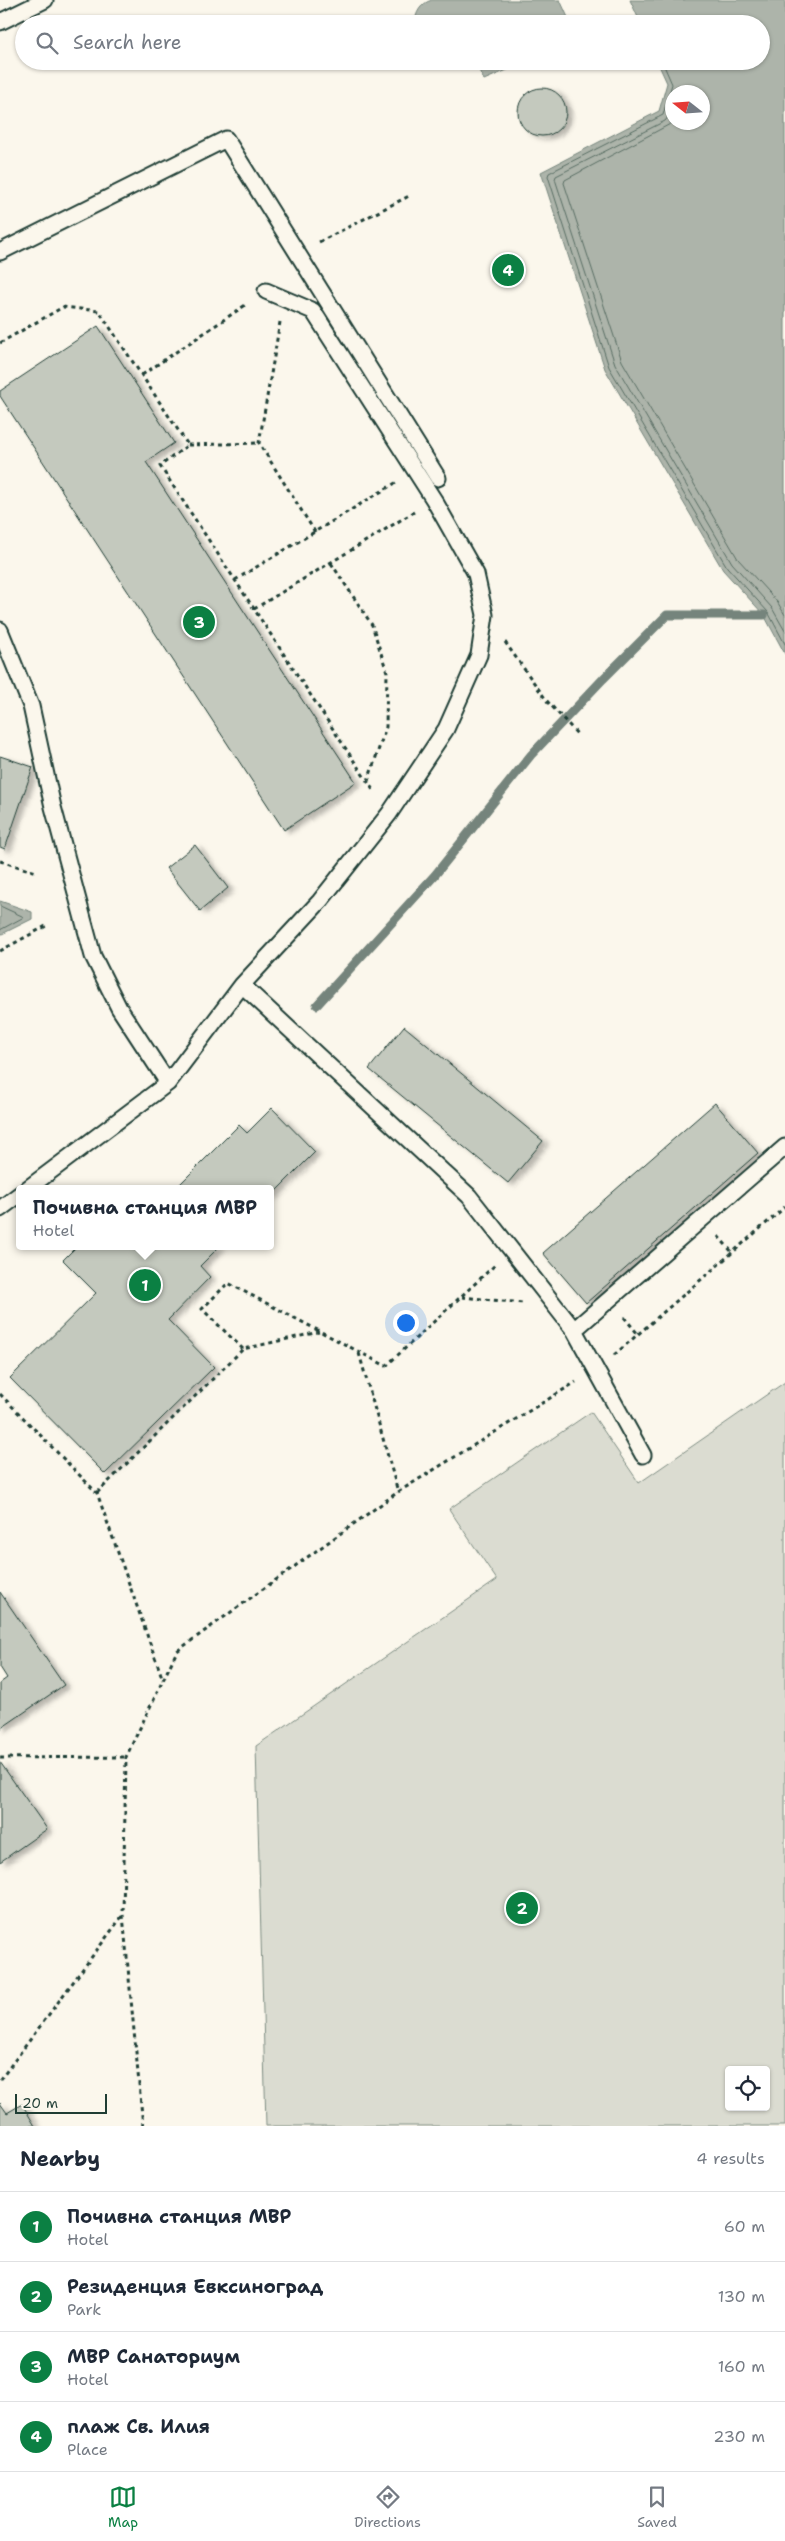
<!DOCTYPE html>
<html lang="en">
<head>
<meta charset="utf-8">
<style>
  body { margin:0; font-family:"Shantell Sans",sans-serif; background:#f6f6f7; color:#1f2937 }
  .controls { position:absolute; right:15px; bottom:15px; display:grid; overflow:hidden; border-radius:5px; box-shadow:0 1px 4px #0004 }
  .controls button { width:45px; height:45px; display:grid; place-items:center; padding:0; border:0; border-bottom:1px solid #e0e1e3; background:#fff; color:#1f2937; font:25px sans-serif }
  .compass { position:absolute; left:665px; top:85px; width:45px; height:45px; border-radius:50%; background:#fff; box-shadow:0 1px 4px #0004; rotate:287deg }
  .scale { position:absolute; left:15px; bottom:12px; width:92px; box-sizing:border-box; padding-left:5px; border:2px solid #1f3d34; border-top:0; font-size:14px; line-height:18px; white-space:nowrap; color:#1f3d34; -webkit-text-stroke:4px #fbf7ec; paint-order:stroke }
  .you { position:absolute; left:405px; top:1322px; width:18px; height:18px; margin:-12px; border:4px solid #fff; border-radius:50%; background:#1a73e8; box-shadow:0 0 0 8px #1a73e833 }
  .badge { display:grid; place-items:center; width:32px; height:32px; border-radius:50%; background:#0b8043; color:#fff; font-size:16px; font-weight:700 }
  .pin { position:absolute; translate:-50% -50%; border:2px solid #fff; box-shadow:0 1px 5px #0006 }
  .popup { position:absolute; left:16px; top:1185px; width:258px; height:65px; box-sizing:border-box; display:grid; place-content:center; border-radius:5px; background:#fff; filter:drop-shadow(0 1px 4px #0005); font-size:16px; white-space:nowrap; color:#747a83 }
  .popup b { font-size:19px; color:#1f2937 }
  .popup::after { content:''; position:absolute; left:50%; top:100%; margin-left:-10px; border:10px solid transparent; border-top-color:#fff }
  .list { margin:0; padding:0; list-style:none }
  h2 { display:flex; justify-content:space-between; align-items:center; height:65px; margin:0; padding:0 20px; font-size:21px }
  h2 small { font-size:16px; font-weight:400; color:#747a83 }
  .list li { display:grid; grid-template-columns:32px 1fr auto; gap:15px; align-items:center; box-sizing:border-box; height:70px; padding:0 20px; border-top:1px solid #e0e1e3 }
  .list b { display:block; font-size:19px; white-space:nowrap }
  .list p { margin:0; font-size:16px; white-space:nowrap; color:#747a83 }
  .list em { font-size:16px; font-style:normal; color:#747a83 }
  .icon { flex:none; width:28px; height:28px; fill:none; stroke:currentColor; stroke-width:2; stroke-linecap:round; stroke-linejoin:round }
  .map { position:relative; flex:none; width:785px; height:2126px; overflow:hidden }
  .search { position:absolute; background:#fff; box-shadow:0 1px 4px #0004; left:15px; right:15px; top:15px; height:55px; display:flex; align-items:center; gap:12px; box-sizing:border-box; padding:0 18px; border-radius:28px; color:#747a83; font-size:19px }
  .sheet { height:345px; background:#fff }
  nav { display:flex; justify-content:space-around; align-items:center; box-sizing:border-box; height:70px; border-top:1px solid #e0e1e3; background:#fff; font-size:14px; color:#747a83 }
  nav a { display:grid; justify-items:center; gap:2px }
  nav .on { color:#0b8043 }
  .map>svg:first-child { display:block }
  .green { fill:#dbdcd1; stroke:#7d8c82; fill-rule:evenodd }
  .water { fill:#adb4aa; stroke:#74847b; fill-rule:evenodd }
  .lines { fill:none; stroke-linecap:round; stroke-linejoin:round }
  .shore { stroke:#586d63; stroke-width:1 }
  .stream { stroke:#74847b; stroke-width:9 }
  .building { fill:#c4c9be; stroke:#1f3d34; filter:url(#shadow) }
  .service-casing { stroke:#1f3d34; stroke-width:19 }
  .path { stroke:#1f3d34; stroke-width:3; stroke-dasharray:4 4; stroke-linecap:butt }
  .service { stroke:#fbf7ec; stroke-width:15 }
</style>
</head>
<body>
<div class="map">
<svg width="785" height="2126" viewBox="0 0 785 2126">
  <defs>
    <filter id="shadow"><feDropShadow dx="5.5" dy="3" stdDeviation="2.5" flood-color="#0004"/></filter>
  </defs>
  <rect width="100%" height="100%" fill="#fbf7ec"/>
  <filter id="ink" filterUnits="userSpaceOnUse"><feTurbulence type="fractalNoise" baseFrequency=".02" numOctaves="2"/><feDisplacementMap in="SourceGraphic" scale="10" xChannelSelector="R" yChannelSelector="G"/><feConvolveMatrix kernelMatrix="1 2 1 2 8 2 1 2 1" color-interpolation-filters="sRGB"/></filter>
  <g filter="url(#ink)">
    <path class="green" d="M785,1382V2126H266L256,1746L497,1580L449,1509L591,1412L639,1483ZM729,2070H766V2107H729Z"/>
    <path class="water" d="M432,0H560L571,24H415C415,13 421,3 432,0Z
      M630,0H785V654L764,615L723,570L605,369L541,172L659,111L667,83L657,61H761V24H641ZM702,92V122H672V92Z
      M474,61H528L484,80Z
      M0,901L32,912V919L0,935Z"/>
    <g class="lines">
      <path class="shore" d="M662,61L672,84L663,115L549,173L548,176L609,367L727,567L768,612L785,644
        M672,105L669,116L665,121L556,176L555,179L615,364L732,563L772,608L785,631
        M674,122L565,180L564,183L622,361L738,559L778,603L785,615
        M0,906L24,917L0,930"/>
      <path class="stream" d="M317,1005L435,875L531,755L603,679L667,615H764"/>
    </g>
    <path class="building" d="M518 112a24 24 0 1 1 48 0a24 24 0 1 1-48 0Z
      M98,326L174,443L146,462L356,782L284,830L0,396V391Z
      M0,756L33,767L5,849L0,847Z
      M195,845L228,888L200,911L166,868Z
      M404,1026L543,1141L508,1183L369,1069Z
      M715,1103L758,1153L586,1303L543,1253Z
      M272,1108L315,1152L270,1197V1189H175L239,1125L247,1133Z
      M77,1246H220L200,1266L210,1277L168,1320L214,1367L105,1474L10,1378L96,1293L63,1260Z
      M0,1592L64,1685L0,1729V1683L7,1678L0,1667Z
      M0,1762L47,1829L0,1862Z
      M0,2103L7,2113L22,2104L35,2126H0Z"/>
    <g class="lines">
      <g class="service-casing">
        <path id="service" d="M0,22L45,0
          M0,252L226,139L438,478
          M0,630L31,706L53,807L93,956L119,1008L168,1083
          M242,985L469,1196L574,1330L643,1455
          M27,1189L168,1083L242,985L320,901L389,814L446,729L479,655L485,615L476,574L434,500L313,311L266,291
          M0,1209L20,1194
          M574,1330L785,1147"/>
      </g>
      <path class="path" d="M319,242L409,196
        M280,322L259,443L315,532
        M0,343L63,307L99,311L188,445L160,466L375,793
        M142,375L247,304
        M188,445L259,443
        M331,563L372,625L387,672L386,727L368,781
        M235,580L397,482
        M254,609L414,512
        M505,642L547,701L579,736
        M0,861L36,872
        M0,951L46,926
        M718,1236L732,1252
        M462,1297L523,1303
        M624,1317L638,1334
        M243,1349L202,1309L228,1283L386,1366L495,1265
        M359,1353L398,1492
        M614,1355L785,1207
        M0,1394L97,1493L163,1680
        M97,1493L243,1349L319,1332
        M0,1758L126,1757
        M0,2080L123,1915
        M143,2126L123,1915L126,1757L177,1651L398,1492L576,1382"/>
      <use href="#service" class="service"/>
    </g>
  </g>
</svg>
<div class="controls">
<button><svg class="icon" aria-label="locate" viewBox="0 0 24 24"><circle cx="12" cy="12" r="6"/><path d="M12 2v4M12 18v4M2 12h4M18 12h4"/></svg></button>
</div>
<svg class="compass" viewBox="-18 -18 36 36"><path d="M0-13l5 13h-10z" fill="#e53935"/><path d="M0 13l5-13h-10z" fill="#747a83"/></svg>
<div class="scale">20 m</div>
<div class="you"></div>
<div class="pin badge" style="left:145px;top:1285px">1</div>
<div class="popup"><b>Почивна станция МВР</b>Hotel</div>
<div class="pin badge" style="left:522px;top:1908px">2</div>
<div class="pin badge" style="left:199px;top:622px">3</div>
<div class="pin badge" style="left:508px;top:270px">4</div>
<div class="search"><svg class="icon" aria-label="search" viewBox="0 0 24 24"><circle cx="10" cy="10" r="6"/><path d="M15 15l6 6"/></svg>Search here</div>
</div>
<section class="sheet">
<h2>Nearby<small>4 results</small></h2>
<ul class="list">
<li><span class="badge">1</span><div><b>Почивна станция МВР</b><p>Hotel</p></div><em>60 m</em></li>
<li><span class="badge">2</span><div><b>Резиденция Евксиноград</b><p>Park</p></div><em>130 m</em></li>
<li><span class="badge">3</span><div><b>МВР Санаториум</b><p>Hotel</p></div><em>160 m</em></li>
<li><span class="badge">4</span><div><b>плаж Св. Илия</b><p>Place</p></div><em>230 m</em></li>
</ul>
</section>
<nav>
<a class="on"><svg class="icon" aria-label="map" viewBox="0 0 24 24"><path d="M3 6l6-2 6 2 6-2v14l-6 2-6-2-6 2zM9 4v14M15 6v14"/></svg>Map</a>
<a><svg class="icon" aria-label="directions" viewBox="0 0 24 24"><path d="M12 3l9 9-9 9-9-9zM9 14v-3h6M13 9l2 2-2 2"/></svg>Directions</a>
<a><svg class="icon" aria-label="saved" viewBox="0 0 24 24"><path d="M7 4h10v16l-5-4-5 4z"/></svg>Saved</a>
</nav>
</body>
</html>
